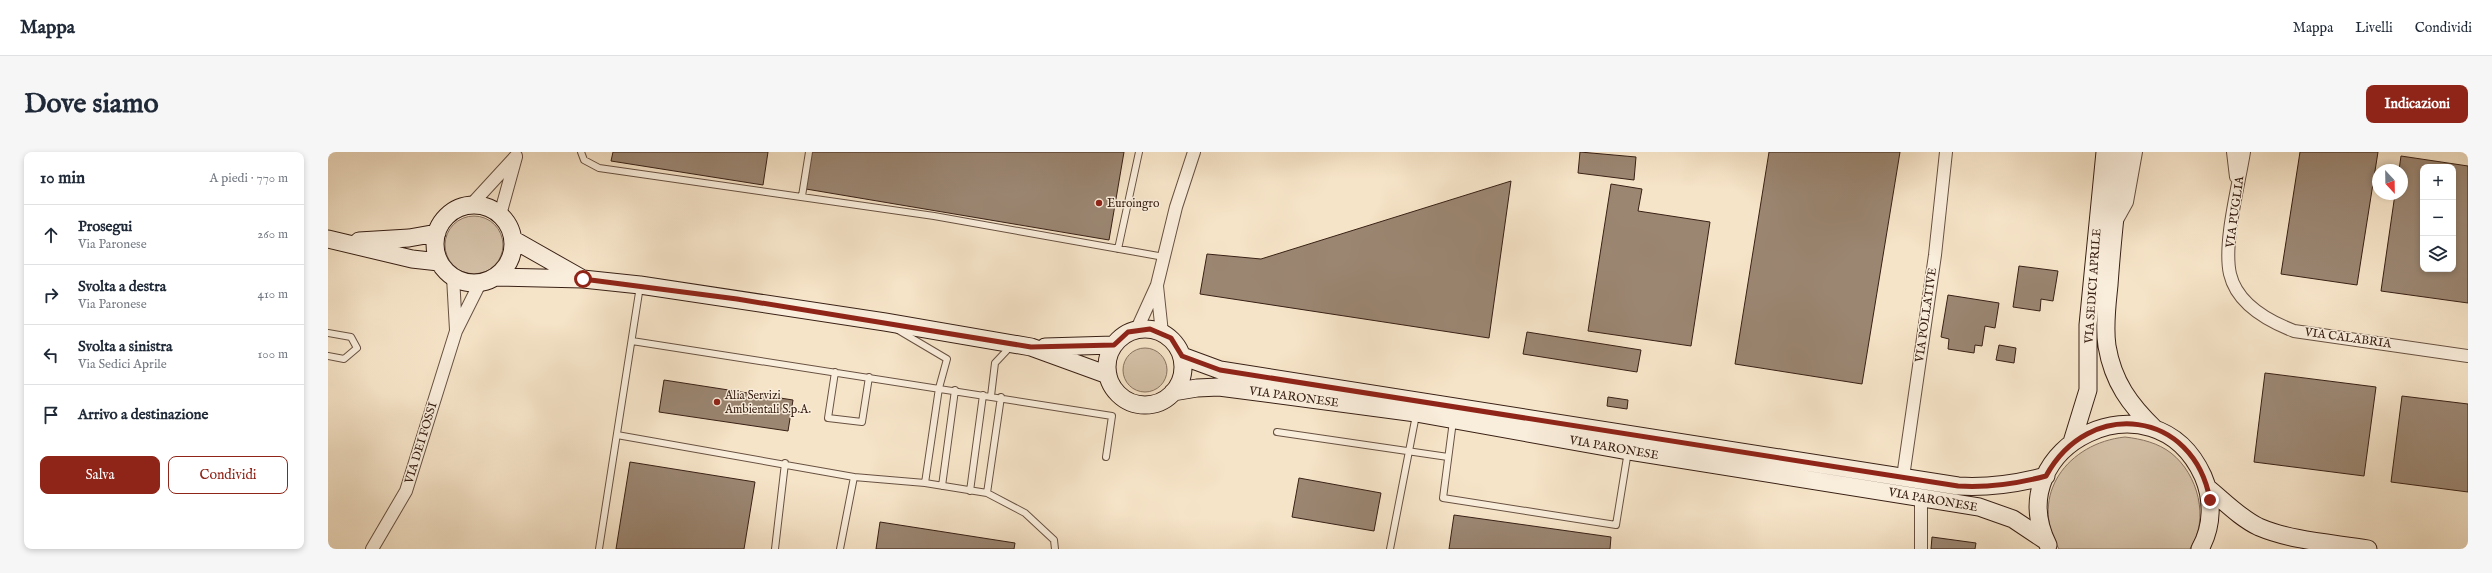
<!DOCTYPE html>
<html lang="it">
<head>
<meta charset="utf-8">
<style>
  body { margin:0; font-family:"IM FELL English",serif; background:#f6f6f7; color:#1f2937 }
  .controls { position:absolute; right:12px; top:12px; display:grid; overflow:hidden; border-radius:8px; box-shadow:0 2px 6px #0003 }
  .controls button { width:36px; height:36px; display:grid; place-items:center; padding:0; border:0; border-bottom:1px solid #e0e1e3; background:#fff; color:#1f2937; font:20px sans-serif }
  .compass { position:absolute; left:2044px; top:12px; width:36px; height:36px; border-radius:50%; background:#fff; box-shadow:0 2px 6px #0003; rotate:158deg }
  .stop { position:absolute; width:12px; height:12px; margin:-9px; border:3px solid #8f2418; border-radius:50%; background:#fff }
  .stop.end { background:#8f2418; border-color:#fff; box-shadow:0 1px 4px #0008 }
  .list { margin:0; padding:0; list-style:none }
  h2 { display:flex; justify-content:space-between; align-items:center; height:52px; margin:0; padding:0 16px; font-size:17px }
  h2 small { font-size:13px; font-weight:400; color:#747a83 }
  .list li { display:grid; grid-template-columns:26px 1fr auto; gap:12px; align-items:center; box-sizing:border-box; height:60px; padding:0 16px; border-top:1px solid #e0e1e3 }
  .list b { display:block; font-size:15px; white-space:nowrap }
  .list p { margin:0; font-size:13px; white-space:nowrap; color:#747a83 }
  .list em { font-size:13px; font-style:normal; color:#747a83 }
  .actions { display:flex; gap:8px; padding:12px 16px }
  .actions a { flex:1; padding:9px 0; border:1px solid #8f2418; border-radius:8px; text-align:center; font-size:14px; color:#8f2418 }
  .actions .main { background:#8f2418; color:#fff }
  .icon { flex:none; width:22px; height:22px; fill:none; stroke:currentColor; stroke-width:2; stroke-linecap:round; stroke-linejoin:round }
  .map { position:relative; flex:none; width:2140px; height:397px; overflow:hidden; border-radius:8px }
  header { display:flex; align-items:center; gap:24px; box-sizing:border-box; height:56px; padding:0 20px; background:#fff; border-bottom:1px solid #e0e1e3 }
  header strong { font-size:19px }
  nav { display:flex; gap:22px; margin-inline-start:auto; font-size:14px }
  .intro { display:flex; align-items:center; justify-content:space-between; box-sizing:border-box; height:96px; padding:0 24px }
  h1 { margin:0; font-size:28px }
  .button { padding:10px 18px; border-radius:8px; background:#8f2418; color:#fff; font-size:14px; font-weight:700 }
  main { display:flex; gap:24px; padding:0 24px }
  aside { flex:1; background:#fff; border-radius:8px; box-shadow:0 2px 6px #0003 }
  .map>svg:first-child { display:block }
  .green { fill:#d6c3aa; stroke:#887260 }
  .building { fill:#9b8672; stroke:#392015; fill-rule:evenodd }
  .lines { fill:none; stroke-linecap:round; stroke-linejoin:round }
  .lane-casing { stroke:#685142; stroke-width:8 }
  .street-casing { stroke:#685142; stroke-width:14 }
  .secondary-casing { stroke:#392015; stroke-width:19 }
  .lane { stroke:#f9eddb; stroke-width:6 }
  .street { stroke:#f9eddb; stroke-width:12 }
  .secondary { stroke:#f9eddb; stroke-width:17 }
  .route { stroke:#8f2418; stroke-width:5 }
  .poi-dot { fill:#8f2418; stroke:#f9eddb; stroke-width:1.5 }
  .labels { text-anchor:middle; dominant-baseline:central; stroke-width:3; stroke-linejoin:round; paint-order:stroke }
  .poi-label { font-size:12px; fill:#392015; stroke:#f9eddb; text-anchor:start }
  .street-label { font-size:12px; fill:#392015; stroke:#f9eddb }
</style>
</head>
<body>
<header>
<strong>Mappa</strong>
<nav><a>Mappa</a><a>Livelli</a><a>Condividi</a></nav>
</header>
<div class="intro"><h1>Dove siamo</h1><a class="button">Indicazioni</a></div>
<main>
<aside>
<h2>10 min<small>A piedi · 770 m</small></h2>
<ul class="list">
<li><svg class="icon" aria-label="ahead" viewBox="0 0 24 24"><path d="M12 20V5M6 11l6-6 6 6"/></svg><div><b>Prosegui</b><p>Via Paronese</p></div><em>260 m</em></li>
<li><svg class="icon" aria-label="right" viewBox="0 0 24 24"><path d="M7 20v-9h11M14 6l5 5-5 5"/></svg><div><b>Svolta a destra</b><p>Via Paronese</p></div><em>410 m</em></li>
<li><svg class="icon" aria-label="left" viewBox="0 0 24 24"><path d="M17 20v-9H6M10 6l-5 5 5 5"/></svg><div><b>Svolta a sinistra</b><p>Via Sedici Aprile</p></div><em>100 m</em></li>
<li><svg class="icon" aria-label="arrive" viewBox="0 0 24 24"><path d="M6 21V4h12l-3 4 3 4H6"/></svg><div><b>Arrivo a destinazione</b></div></li>
</ul>
<div class="actions"><a class="main">Salva</a><a>Condividi</a></div>
</aside>
<div class="map">
<svg width="2140" height="397" viewBox="0 0 2140 397">
  <rect width="100%" height="100%" fill="#f6e4c8"/>
  <filter id="stains"><feTurbulence type="fractalNoise" baseFrequency=".005" numOctaves="4"/><feColorMatrix values="0 0 0 0 .2 0 0 0 0 .09 0 0 0 0 .02 0 0 0 .5 -.17"/></filter>
  <radialGradient id="worn" r=".72"><stop offset=".6" stop-color="#630" stop-opacity="0"/><stop offset="1" stop-color="#630" stop-opacity=".3"/></radialGradient>
  <path class="green" d="M117 93a29 29 0 1 1 58 0a29 29 0 1 1-58 0Z
    M795 218a22 22 0 1 1 44 0a22 22 0 1 1-44 0Z
    M1797,285C1814,287 1830,291 1843,301C1870,322 1882,367 1862,397H1731C1700,343 1740,291 1797,285Z"/>
  <path class="building" d="M285,0H440L435,33L283,9Z
    M484,0H796L781,88L478,37Z
    M1252,0L1308,5L1306,28L1250,21Z
    M1441,0H1572L1534,232L1407,212Z
    M1972,0H2050L2029,133L1953,122Z
    M2073,4L2140,14V151L2053,139L2067,42H2074V18H2071ZM2095,15H2125V117H2095Z
    M1183,29L1161,186L872,142L879,102L933,107Z
    M1283,32L1314,37L1310,59L1382,70L1363,194L1260,179Z
    M1691,114L1730,119L1725,149L1713,147L1712,159L1685,155Z
    M1620,143L1671,151L1667,176L1657,174L1654,194L1647,193L1646,201L1620,197L1621,187L1613,185Z
    M1199,180L1313,198L1309,220L1195,202Z
    M1671,193L1688,196L1686,211L1668,208Z
    M1937,221L2048,235L2036,324L1926,310Z
    M336,228L465,248L460,279L331,260Z
    M2074,244L2140,252V340L2063,330Z
    M1280,245L1300,248L1299,257L1279,254Z
    M302,310L427,330L416,397H288Z
    M971,326L1053,341L1046,379L964,365Z
    M1126,363L1283,385L1282,397H1121Z
    M552,370L687,391L686,397H548Z
    M1604,385L1648,391L1647,397H1603Z"/>
  <g class="lines">
    <g class="lane-casing">
      <path id="lane" d="M253,0L256,8L271,16L606,64L836,105
        M474,44L481,0
        M790,97L811,0
        M570,178L619,207L611,236L597,331
        M0,181L23,185L29,196L16,207L0,204
        M304,189L784,264L778,305
        M507,220L500,266L534,270L541,225
        M663,244L667,211L683,194
        M1125,269L1115,346L1288,373L1300,299
        M949,280L1120,305
        M289,283L526,325L597,331L659,341L697,361L726,388L727,397
        M614,334L627,238
        M642,339L655,243
        M659,341L673,245
        M271,397L312,134
        M447,397L457,311
        M512,397L526,325
        M1062,397L1088,263"/>
    </g>
    <g class="street-casing">
      <path id="street" d="M1905,0L1908,25
        M1916,0C1911,32 1895,91 1902,122C1909,152 1940,169 1966,179L2140,204
        M143,53L188,4
        M172,63L188,5
        M1789,68L1799,50L1808,0
        M125,125L128,178
        M829,134L834,181
        M809,177L829,133L848,55L866,0
        M1575,325L1607,103L1618,0
        M44,397L78,339L128,179L152,131
        M1593,397V345"/>
    </g>
    <g class="secondary-casing">
      <path id="secondary" d="M1794,0C1789,44 1784,89 1781,133C1779,153 1776,174 1779,194C1785,230 1802,253 1827,277
        M107 92a39 39 0 1 1 78 0a39 39 0 1 1-78 0Z
        M0,87L84,107L111,110
        M186,88L253,126
        M31,89L81,86L109,81
        M169,125L255,127L312,133L557,170L703,195L780,223
        M779 215a38 38 0 1 1 76 0a38 38 0 1 1-76 0Z
        M717,195L786,193
        M854,204L892,218L1630,334C1661,336 1688,332 1718,324
        M845,240L869,236L891,235L1088,261L1300,299L1651,355L1685,367L1718,389
        M1744,290L1760,238V173L1777,0
        M1880,336C1896,349 1912,366 1931,375C1964,389 2004,391 2040,397
        M1720,393C1670,294 1826,217 1875,324C1885,347 1885,374 1872,397"/>
    </g>
    <use href="#lane" class="lane"/>
    <use href="#street" class="street"/>
    <use href="#secondary" class="secondary"/>
  </g>
  <g class="lines">
    <path class="route" d="M255,127L409,147L703,195L786,193L800,180L822,177L843,186L854,204L892,218L1630,334C1661,336 1688,332 1718,324C1761,245 1866,258 1882,348"/>
  </g>
  <g class="poi-dot">
    <circle cx="771" cy="51" r="4"/>
    <circle cx="389" cy="250" r="4"/>
  </g>
  <g class="labels">
    <g class="poi-label">
      <text x="779" y="51">Euroingro</text>
      <text x="397" y="243">Alia Servizi<tspan x="397" dy="14">Ambientali S.p.A.</tspan></text>
    </g>
    <g class="street-label">
      <text transform="translate(1907 60) rotate(-82)">VIA PUGLIA</text>
      <text transform="translate(1765 134) rotate(-86)">VIA SEDICI APRILE</text>
      <text transform="translate(1598 163) rotate(-82)">VIA POLLATIVE</text>
      <text transform="translate(2020 186) rotate(8)">VIA CALABRIA</text>
      <text transform="translate(966 245) rotate(8)">VIA PARONESE</text>
      <text transform="translate(93 291) rotate(-73)">VIA DEI FOSSI</text>
      <text transform="translate(1286 296) rotate(10)">VIA PARONESE</text>
      <text transform="translate(1605 348) rotate(10)">VIA PARONESE</text>
    </g>
  </g>
  <rect width="100%" height="100%" filter="url(#stains)"/>
  <rect width="100%" height="100%" fill="url(#worn)"/>
</svg>
<div class="controls">
<button>+</button>
<button>−</button>
<button><svg class="icon" aria-label="layers" viewBox="0 0 24 24"><path d="M12 4l9 5-9 5-9-5zM3 14l9 5 9-5"/></svg></button>
</div>
<svg class="compass" viewBox="-18 -18 36 36"><path d="M0-13l5 13h-10z" fill="#e53935"/><path d="M0 13l5-13h-10z" fill="#747a83"/></svg>
<div class="stop" style="left:255px;top:127px"></div>
<div class="stop end" style="left:1882px;top:348px"></div>
</div>
</main>
</body>
</html>
